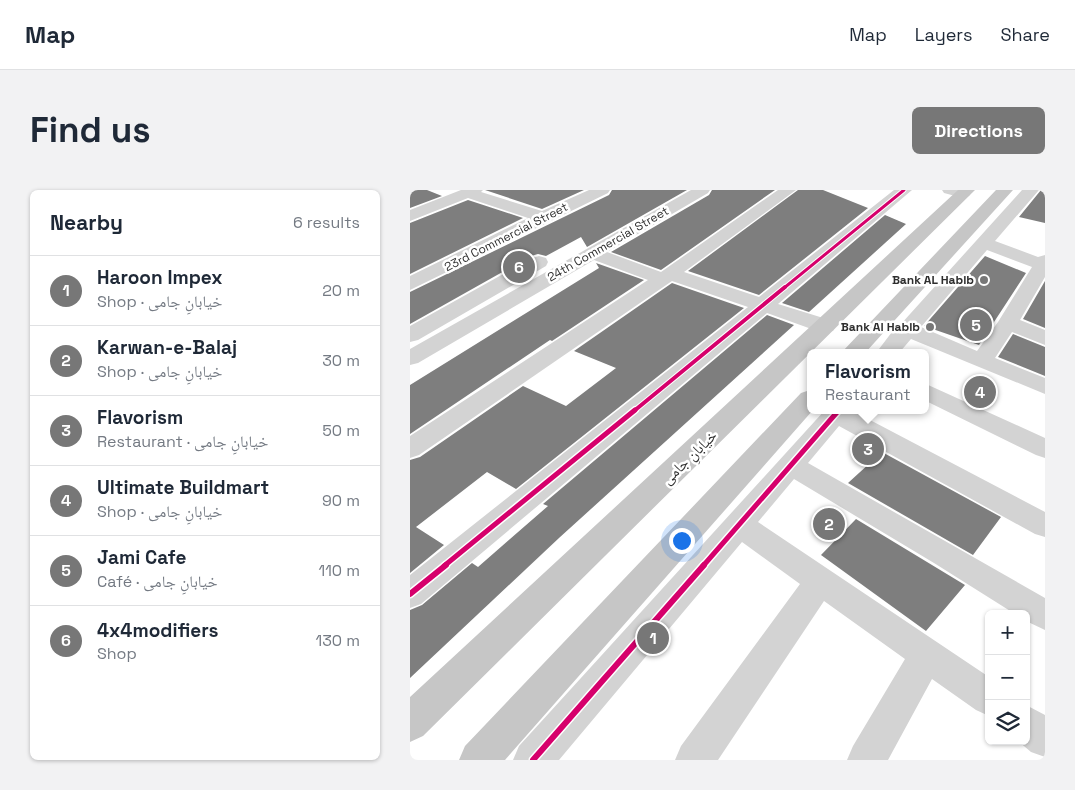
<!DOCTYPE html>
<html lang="en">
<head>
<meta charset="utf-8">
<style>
  body { margin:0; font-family:"Space Grotesk","Noto Naskh Arabic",sans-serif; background:#f2f2f3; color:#1f2937 }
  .controls { position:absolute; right:15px; bottom:15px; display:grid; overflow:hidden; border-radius:8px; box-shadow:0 1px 4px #0004 }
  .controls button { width:45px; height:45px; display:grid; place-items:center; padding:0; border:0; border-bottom:1px solid #e0e1e3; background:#fff; color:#1f2937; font:25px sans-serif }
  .you { position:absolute; left:271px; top:350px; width:18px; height:18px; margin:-12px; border:4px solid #fff; border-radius:50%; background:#1a73e8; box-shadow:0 0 0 8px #1a73e833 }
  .badge { display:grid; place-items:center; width:32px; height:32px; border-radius:50%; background:#777; color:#fff; font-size:16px; font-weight:700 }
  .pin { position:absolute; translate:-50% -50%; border:2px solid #fff; box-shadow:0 1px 5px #0006 }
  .popup { position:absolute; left:397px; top:159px; width:122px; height:65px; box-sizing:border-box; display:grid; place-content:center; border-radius:8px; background:#fff; filter:drop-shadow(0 1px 4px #0005); font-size:16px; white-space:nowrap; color:#747a83 }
  .popup b { font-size:19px; color:#1f2937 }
  .popup::after { content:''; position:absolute; left:50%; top:100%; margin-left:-10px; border:10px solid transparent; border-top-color:#fff }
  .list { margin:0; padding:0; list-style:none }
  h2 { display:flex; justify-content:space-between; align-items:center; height:65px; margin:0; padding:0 20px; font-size:21px }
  h2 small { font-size:16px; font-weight:400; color:#747a83 }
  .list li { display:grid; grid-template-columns:32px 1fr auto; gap:15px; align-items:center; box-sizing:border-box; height:70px; padding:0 20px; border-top:1px solid #e0e1e3 }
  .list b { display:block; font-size:19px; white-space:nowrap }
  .list p { margin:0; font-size:16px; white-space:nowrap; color:#747a83 }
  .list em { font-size:16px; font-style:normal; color:#747a83 }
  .icon { flex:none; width:28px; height:28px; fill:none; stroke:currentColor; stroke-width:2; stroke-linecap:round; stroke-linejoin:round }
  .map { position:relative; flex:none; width:635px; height:570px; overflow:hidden; border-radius:8px }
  header { display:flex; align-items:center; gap:30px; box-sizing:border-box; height:70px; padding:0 25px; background:#fff; border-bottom:1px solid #e0e1e3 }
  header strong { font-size:24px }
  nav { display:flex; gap:28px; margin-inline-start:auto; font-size:18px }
  .intro { display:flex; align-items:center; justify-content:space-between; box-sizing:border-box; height:120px; padding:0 30px }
  h1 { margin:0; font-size:35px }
  .button { padding:12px 22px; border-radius:8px; background:#777; color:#fff; font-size:18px; font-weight:700 }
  main { display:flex; gap:30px; padding:0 30px }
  aside { flex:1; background:#fff; border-radius:8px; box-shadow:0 1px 4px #0004 }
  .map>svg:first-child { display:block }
  .building { fill:#7e7e7e }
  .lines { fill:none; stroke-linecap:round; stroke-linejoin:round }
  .minor { fill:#d3d3d3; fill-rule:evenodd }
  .major { fill:#c6c6c6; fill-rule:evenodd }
  .cycleway-far3-casing { stroke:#fff; stroke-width:5 }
  .cycleway-far2-casing { stroke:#fff; stroke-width:6 }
  .cycleway-far1-casing { stroke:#fff; stroke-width:8 }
  .cycleway-casing { stroke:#fff; stroke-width:9 }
  .cycleway-far3 { stroke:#d6006c; stroke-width:3 }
  .cycleway-far2 { stroke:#d6006c; stroke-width:4 }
  .cycleway-far1 { stroke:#d6006c; stroke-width:5 }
  .cycleway { stroke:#d6006c; stroke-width:6 }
  .poi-dot { fill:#777; stroke:#fff; stroke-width:2 }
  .labels { text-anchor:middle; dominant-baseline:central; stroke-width:5; stroke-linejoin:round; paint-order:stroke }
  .far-street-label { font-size:12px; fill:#2e2e2e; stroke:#fff }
  .far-poi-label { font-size:12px; font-weight:bold; fill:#2e2e2e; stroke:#fff; text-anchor:end }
  .street-label { font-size:15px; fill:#2e2e2e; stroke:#fff }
</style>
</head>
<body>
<header>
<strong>Map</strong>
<nav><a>Map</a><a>Layers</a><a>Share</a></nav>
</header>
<div class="intro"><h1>Find us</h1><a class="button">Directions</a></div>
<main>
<aside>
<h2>Nearby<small>6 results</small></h2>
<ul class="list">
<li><span class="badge">1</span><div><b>Haroon Impex</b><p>Shop · خیابانِ جامی</p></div><em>20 m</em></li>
<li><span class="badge">2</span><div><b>Karwan-e-Balaj</b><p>Shop · خیابانِ جامی</p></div><em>30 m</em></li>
<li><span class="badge">3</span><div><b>Flavorism</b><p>Restaurant · خیابانِ جامی</p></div><em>50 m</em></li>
<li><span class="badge">4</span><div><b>Ultimate Buildmart</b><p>Shop · خیابانِ جامی</p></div><em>90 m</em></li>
<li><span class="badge">5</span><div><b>Jami Cafe</b><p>Café · خیابانِ جامی</p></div><em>110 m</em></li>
<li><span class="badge">6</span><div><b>4x4modifiers</b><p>Shop</p></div><em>130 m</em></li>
</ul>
</aside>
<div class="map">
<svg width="635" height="570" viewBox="0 0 635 570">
  <rect width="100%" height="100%" fill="#fff"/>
  <path class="building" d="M0,0H17L32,6L0,18Z
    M75,0H174L132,19Z
    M202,0H277L177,57L171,47L136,66L128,64L121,66L0,134V102L199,5Z
    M302,0H365L251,80L201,62L299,5Z
    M388,0H413L458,18L349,105L278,81Z
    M631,0H635V33L609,27Z
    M58,10L113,28L0,84V33Z
    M475,25L496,34L399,122L372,113Z
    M575,66L616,83L569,155L514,136Z
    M186,73L234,90L142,151L140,150L0,244V195L189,78Z
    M635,91V138L613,129Z
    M262,93L334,118L106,299L77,282L6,337L34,355L0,383V270L10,267L113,196L156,216L206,178L164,161Z
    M357,125L384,135L149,348L0,488V420L12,415L62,373L68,377L138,316L133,314Z
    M603,144L635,157V186L588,167Z
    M472,262L591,327L563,365L438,293Z
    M446,329L555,395L516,441L411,365Z"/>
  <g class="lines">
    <path class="minor" d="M51,0H73L71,2L132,21L179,0H200L198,3L0,100V86L118,28L58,8L0,31V20Z
      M281,0H300L298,3L197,62L251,82L368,0H386L274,82L349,107L484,0H502L368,114L423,131L426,136L423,141L415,142L407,141L357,123L11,414L0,418V385L338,117L262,91L9,265L0,268V246L238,90L184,70L8,173L0,175V159Z
      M532,0H559L561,3L559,6L553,8L534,3Z
      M612,0H629L585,51L628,67L635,65V87L610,130L635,140V155L602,142L585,168L635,188V204L501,149L489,163H466L488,134H491ZM577,60L622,77L588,132L567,161L511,137Z
      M129,66L136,68L138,72L136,76L8,150L0,152V136L122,68Z
      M516,194L635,248V268L626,265L516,211Z
      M415,220H441L635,322V347L625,344L429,236L398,273L635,408V440L616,431V424H605L524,373L384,289L348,332L579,487V526L566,520L522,489L478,570H437L443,556L495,469L414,411L308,570H265L271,556L390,394L332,352L149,570H103L109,556Z
      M616,515L635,525V567L621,562L608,551H616Z"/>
    <path class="major" d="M548,0H565L13,546L0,552V507Z
      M586,0H603L455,163H431Z
      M400,200V220H403L95,570H49L55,556L391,203Z"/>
    <g class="cycleway-far3-casing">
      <path id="cycleway-far3" d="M374,98L494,0"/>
    </g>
    <g class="cycleway-far2-casing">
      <path id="cycleway-far2" d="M224,221L375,97"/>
    </g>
    <g class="cycleway-far1-casing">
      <path id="cycleway-far1" d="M34,376L225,220
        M293,376L429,220"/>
    </g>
    <g class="cycleway-casing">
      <path id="cycleway" d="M0,404L36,375
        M123,570L294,375"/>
    </g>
    <use href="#cycleway-far3" class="cycleway-far3"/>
    <use href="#cycleway-far2" class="cycleway-far2"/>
    <use href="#cycleway-far1" class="cycleway-far1"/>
    <use href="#cycleway" class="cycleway"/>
  </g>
  <g class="poi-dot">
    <circle cx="574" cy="90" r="5"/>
    <circle cx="520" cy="137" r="5"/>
  </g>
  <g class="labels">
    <g class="far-street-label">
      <text transform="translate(96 47) rotate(-27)">23rd Commercial Street</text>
      <text transform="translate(198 54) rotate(-30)">24th Commercial Street</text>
    </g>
    <g class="far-poi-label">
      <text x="564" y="90">Bank AL Habib</text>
      <text x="510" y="137">Bank Al Habib</text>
    </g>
    <g class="street-label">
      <text transform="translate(279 267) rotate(-44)">خیابانِ جامی</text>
    </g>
  </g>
</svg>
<div class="controls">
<button>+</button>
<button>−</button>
<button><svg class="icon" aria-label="layers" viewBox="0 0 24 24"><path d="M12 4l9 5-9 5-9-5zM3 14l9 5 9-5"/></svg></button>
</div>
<div class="you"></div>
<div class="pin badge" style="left:243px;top:448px">1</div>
<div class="pin badge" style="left:419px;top:334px">2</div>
<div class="pin badge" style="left:458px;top:259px">3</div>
<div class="popup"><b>Flavorism</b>Restaurant</div>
<div class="pin badge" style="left:570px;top:202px">4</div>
<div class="pin badge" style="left:566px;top:135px">5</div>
<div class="pin badge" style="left:109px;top:77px">6</div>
</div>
</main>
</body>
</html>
